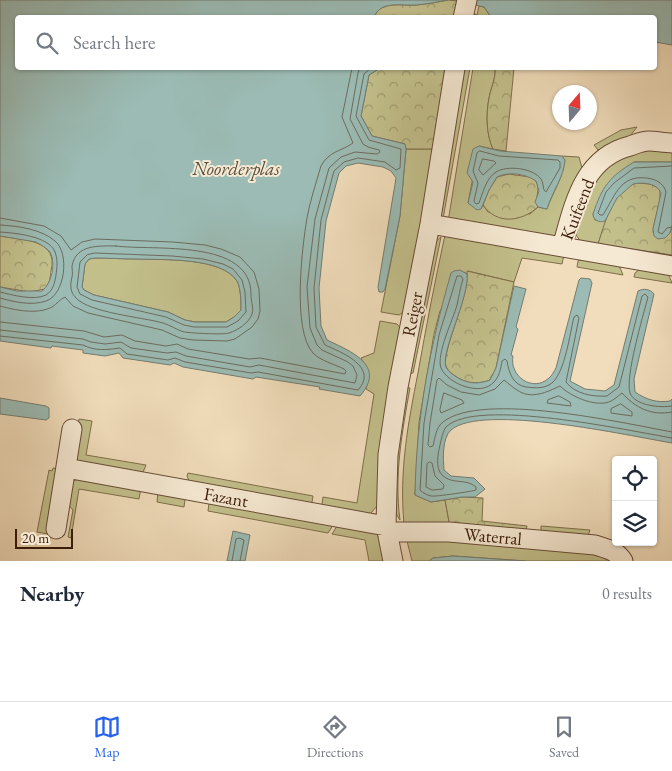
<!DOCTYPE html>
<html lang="en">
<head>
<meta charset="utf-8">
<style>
  body { margin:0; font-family:"EB Garamond",serif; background:#f2f2f3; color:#1f2937 }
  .controls { position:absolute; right:15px; bottom:15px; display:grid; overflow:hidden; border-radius:5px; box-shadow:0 1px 4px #0004 }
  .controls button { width:45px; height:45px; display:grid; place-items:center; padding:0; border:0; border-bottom:1px solid #e0e1e3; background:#fff; color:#1f2937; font:25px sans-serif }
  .compass { position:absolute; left:552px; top:85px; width:45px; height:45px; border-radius:50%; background:#fff; box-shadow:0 1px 4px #0004; rotate:19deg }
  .scale { position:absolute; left:15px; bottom:12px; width:58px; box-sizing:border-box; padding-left:5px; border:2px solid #3c1d0a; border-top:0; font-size:14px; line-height:18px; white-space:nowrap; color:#3c1d0a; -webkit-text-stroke:4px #f6e9d3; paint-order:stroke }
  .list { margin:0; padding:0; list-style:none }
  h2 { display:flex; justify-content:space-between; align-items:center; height:65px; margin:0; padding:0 20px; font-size:21px }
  h2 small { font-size:16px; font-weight:400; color:#747a83 }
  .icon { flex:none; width:28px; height:28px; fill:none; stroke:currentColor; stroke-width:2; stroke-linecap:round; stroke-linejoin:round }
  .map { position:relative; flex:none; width:672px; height:561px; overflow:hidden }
  .search { position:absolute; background:#fff; box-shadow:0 1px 4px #0004; left:15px; right:15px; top:15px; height:55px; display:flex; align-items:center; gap:12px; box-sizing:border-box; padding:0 18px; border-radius:5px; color:#747a83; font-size:19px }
  .sheet { height:140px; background:#fff }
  nav { display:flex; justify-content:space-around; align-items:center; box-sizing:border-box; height:70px; border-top:1px solid #e0e1e3; background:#fff; font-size:14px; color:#747a83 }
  nav a { display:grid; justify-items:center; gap:2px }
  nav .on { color:#2563eb }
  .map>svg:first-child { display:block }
  .green { fill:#c2bf8b; stroke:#7f6e4a }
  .forest { fill:url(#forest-crowns); stroke:#7f6e4a }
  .water { fill:#9bbbb4; stroke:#757c70; fill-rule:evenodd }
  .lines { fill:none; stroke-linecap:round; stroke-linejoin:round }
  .shore { stroke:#6c6c5f; stroke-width:1 }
  .street-casing { stroke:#694d36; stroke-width:21 }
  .street { stroke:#f6e9d3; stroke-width:19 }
  .labels { text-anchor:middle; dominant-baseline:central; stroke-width:4; stroke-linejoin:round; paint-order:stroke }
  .street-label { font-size:18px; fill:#3c1d0a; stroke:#f6e9d3 }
  .water-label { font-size:19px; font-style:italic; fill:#584c3d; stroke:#f6e9d3 }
</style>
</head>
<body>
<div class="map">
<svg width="672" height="561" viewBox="0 0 672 561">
  <defs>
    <pattern id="forest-crowns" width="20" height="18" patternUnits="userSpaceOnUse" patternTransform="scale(1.25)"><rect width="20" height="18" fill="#c2bf8b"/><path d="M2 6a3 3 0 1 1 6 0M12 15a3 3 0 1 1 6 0" fill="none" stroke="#9f9b70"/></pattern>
  </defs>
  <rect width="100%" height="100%" fill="#f1ddbb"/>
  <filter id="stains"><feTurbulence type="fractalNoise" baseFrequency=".004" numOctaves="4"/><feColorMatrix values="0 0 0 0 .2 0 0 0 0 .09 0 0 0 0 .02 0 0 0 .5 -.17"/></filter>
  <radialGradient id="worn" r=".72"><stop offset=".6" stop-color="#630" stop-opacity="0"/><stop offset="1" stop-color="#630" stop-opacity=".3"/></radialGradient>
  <path class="green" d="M479,6L484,7L491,17L474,18L475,14L477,15Z
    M462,68H470L443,219L439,214Z
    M473,68H495C496,79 491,87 489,98C486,114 486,134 493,149L479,146L468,203L481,209L483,205L488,212L530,214L538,207L547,209C551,195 570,167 562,156L579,157L583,172L559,234L552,238L448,222Z
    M637,127L627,140L605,151L598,150L594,145L621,130Z
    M406,149H435L405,311L399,315L381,312L400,216Z
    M644,149L672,151V162H634L593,214L595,220L605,221L608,216L598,244L672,255V259L581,242L576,235L575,228L581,202L606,165Z
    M445,235L564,255L562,264L522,258L514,282L468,271L467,274L464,272L440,311L434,334L419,422L415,495L431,502L445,500L450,527L404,524C399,472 408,423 418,373C426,327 435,281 445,235Z
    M441,237L413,373L408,374L436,241Z
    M95,258C109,258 123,259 138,259C163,260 222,257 237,281C241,288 241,302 241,310L234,317L226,322H195L185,320L168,312L94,295L84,290L82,287L85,264L89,259Z
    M583,258L618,263L623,275L577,267L578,261Z
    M640,269L667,271L672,283L634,277L635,273Z
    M380,321L397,324L402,330L379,502L377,506L370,514L324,509L322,504L323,497L357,503L374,394L366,389L369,375L361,358L374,353Z
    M405,387L410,388C402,432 394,476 400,520C382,499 401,416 405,387Z
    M79,419L92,421L86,455L146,465L141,477L78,461L75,455Z
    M53,468L60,469L48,534L37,532L49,470L52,471Z
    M188,473L313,496L312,502L308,506L191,486L187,476Z
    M79,478L141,488L139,499L79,489L71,538L68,537L73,510L66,502L72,482Z
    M158,492L185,499L184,507L157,502Z
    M209,503L335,522L328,533L208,511Z
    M339,523L375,531L379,535L386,559L383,561H369L365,540L332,534Z
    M541,526L590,530L587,539L541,535Z
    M414,539L596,552L614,561H526L453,556L433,558L429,561H412L407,541Z"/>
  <path class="forest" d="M448,0L457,1L455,10L457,17L374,18C379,0 402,6 416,5C427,4 438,2 448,0Z
    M380,68L412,69L413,68H448L435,149H406L405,144L372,136L361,116L369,75Z
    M495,68H514L506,151L493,149C486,134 486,114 489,98C491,87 496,79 495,68Z
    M509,174L530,177L536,181C541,190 534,198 538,207C521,222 497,225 483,205L489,190L497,177Z
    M636,183L651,184L660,189V200L653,229L670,233L672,225V255L598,244C605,223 612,191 636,183Z
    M0,236C22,240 59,239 51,271C50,278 50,283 45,289L30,292L0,287Z
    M467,271L514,282L496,368L490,380C479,384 470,384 460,379C455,376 448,372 446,366C441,352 470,296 467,271Z
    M462,497L483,498L482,521L527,526L526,531L450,527L445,500Z"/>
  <path class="water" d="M0,0H448C438,2 427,4 416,5C402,6 379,0 374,18H18V68H380L369,75L361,116L372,136L405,144L406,149L400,216L385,289L383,292H379L378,287L396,178L391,171L383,167L358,163L346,166L339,173L326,221L319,288L321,326L327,340C350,351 387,365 360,396L319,389L320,387L256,377L253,379L183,367L174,363L170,365L123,358L119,353L105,356L83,353V350L52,346L51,348L0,341V287L17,291H42C52,283 56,263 50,252C47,248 41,245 36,242L0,236ZM95,258C109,258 123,259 138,259C162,260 222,257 237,281C241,288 241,302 241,310L234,317L226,322H195L185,320L168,312L94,295L84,290L82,287L85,264L89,259Z
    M453,0H672V45L655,42L654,18L491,17L484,7Z
    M479,146L500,151L562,156L565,160C564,177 552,192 547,209L538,207L535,202L539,191L536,181C526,174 509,171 497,177L489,190L481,209L477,210L468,203L473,182L467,173L473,149Z
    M634,162H672V225L670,233L665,238L658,239L654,236L653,229L661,193C657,183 643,182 633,184L617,198L605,221C599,223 593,220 593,214C602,187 609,177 634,162Z
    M460,270L467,274C470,296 440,353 446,367C449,373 455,376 460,379C471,384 479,384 490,380L496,368L514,286L526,289L516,327L518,329L511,355L513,356C509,376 533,393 549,378C552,376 554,371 556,368L579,280L581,278L590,279L592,283L570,381L585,389L605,391L614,385L638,291C644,288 650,289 654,294L634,379L635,392C647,400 657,403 670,401L672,399V443C630,436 482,403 451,430C442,438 443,459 444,470L451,476L474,478L485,489L475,497H462L431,502L415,495C416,419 430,346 451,273L454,271Z
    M0,398L46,406L49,408V418L46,420L0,414Z
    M233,531L250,535L245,561H227Z
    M453,556L526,561H429L433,558Z"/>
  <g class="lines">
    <path class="shore" d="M480,151L499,156L558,160L560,162V168L546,192L544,190C543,186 543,182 541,179C533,168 507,165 496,172C486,178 483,193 479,203L476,204L474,201L478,183L473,171L477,153Z
      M483,159L494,161L496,163L483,175L479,170Z
      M672,166L634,168L614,183L606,192L598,213L600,215H603C616,194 621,172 652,179C659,181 664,185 666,192L658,232L662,234L667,228L672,227
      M0,218L44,226L61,236L71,250L82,242L95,239L173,242L205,245L221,249L240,257L254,272L259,289L260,311L258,319L252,327L235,339L227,341L193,340L180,338L162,330L88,313L73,306L65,297C60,299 57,304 52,307C37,315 15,310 0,306
      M0,225C18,226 41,229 55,241C70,253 65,295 46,301C32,306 14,302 0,298
      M0,232C15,233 49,236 55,252C58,260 57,267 56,275C55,282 53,291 46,295C34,301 12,295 0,292
      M116,246C153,251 252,238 251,295C251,302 254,308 252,314C249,323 238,330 229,333C222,335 192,333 184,332C177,330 170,325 163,323C142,317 90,313 76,298C70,292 70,285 72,277C73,273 72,270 72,266C76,244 99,246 116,246Z
      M95,253L172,256L203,259L223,264L233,269L242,280L245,292L246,312L238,321L227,327H194L184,325L166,317L92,300L80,294L77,287L80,262L87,255Z
      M0,322L84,331L104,337L122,335L135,341L166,346L177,344L188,349L249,359L260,358L345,374L346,371L344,369C334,364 321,361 313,353C292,330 302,248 307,218C310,201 316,183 321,166C329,151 342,151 353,143L342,117L352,68
      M0,330L83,339L91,342L105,344L121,342L131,348L167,353L176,352L186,356L250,367L259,365L355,383L357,375L353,366L348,362L322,350L317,345L310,328L307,287L315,219L329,168L341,157L355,152L377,154L380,152L379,150L368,147L363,144L350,119L358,73L360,68
      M0,336L83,345C95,351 106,350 120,348L127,354L168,360L175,358L185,362L251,373L258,372L358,390C379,367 341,352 325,345L316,327L314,288L321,220L334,171L344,162L358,158L385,162L396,170L400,168L401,149L369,140L356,116L364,74L371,68
      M444,393L462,400L464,403L441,413L440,410Z
      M559,396L570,402L571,406L547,403L548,400Z
      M621,404L632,412V416L611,413V409Z
      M672,406C661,408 635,406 630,393C625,377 643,316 648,297L645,294L642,296L619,387L607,396C593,397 575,394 566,382L579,318L577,315L574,317C570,333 565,372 552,383C544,389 536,388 526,387C513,385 509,373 507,361L505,359L502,361C501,368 499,377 494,382C481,397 448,384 441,368C436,354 453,320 457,305C459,297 460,288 463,279L461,276H457L439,335L424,423L420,490C423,493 427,495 431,496C435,497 474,491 476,490V487C466,478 452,485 442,475C435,468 438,453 440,445C441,440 443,431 446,427C476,397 630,431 672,438
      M672,412C651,416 636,408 622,393C618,396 614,400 609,402C594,407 570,396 560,386C547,392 531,400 517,390C512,387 508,383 504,380L495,389L479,395L461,392L447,385L439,378L437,380L430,423L428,445L430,447L433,446C435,438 436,427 443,422C482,391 623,423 672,432
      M430,462L432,463L435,476L444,485L443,489L432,490L426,487L427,464Z
      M232,561L236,539L239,538L244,540L240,561"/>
    <g class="street-casing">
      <path id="street" d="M463,18L467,0
        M430,224L672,266
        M562,247C574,206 582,158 630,146C636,144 642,141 649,141C656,141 664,143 672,143
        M66,468L386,526
        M56,529L72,429
        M387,532H449L595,545C607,549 616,550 623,561
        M393,561L386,526L388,455L398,387L430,224L455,68"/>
    </g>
    <use href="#street" class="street"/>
  </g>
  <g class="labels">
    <g class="street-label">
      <text transform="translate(577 209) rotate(-69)">Kuifeend</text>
      <text transform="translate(412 314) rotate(-79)">Reiger</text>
      <text transform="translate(226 497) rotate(10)">Fazant</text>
      <text transform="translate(493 536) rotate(5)">Waterral</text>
    </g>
    <g class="water-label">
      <text x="236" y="168">Noorderplas</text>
    </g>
  </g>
  <rect width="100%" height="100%" filter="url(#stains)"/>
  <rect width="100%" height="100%" fill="url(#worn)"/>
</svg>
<div class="controls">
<button><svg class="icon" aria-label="locate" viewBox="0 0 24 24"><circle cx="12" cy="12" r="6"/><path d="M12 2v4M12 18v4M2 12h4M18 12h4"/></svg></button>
<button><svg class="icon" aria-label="layers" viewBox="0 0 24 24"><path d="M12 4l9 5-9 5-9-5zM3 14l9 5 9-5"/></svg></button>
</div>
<svg class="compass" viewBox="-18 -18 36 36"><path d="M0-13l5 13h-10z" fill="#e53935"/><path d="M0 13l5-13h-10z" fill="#747a83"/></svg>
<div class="scale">20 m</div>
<div class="search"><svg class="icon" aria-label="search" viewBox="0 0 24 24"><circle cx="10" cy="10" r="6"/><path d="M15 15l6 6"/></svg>Search here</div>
</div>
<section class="sheet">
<h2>Nearby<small>0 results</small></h2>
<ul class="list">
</ul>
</section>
<nav>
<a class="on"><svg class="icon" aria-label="map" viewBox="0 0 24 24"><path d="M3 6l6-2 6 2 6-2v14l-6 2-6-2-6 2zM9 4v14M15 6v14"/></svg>Map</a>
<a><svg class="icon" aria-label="directions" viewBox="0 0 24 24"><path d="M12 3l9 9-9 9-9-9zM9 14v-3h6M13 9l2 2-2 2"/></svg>Directions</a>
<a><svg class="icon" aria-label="saved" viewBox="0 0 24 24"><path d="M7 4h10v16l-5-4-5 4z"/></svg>Saved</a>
</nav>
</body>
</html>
